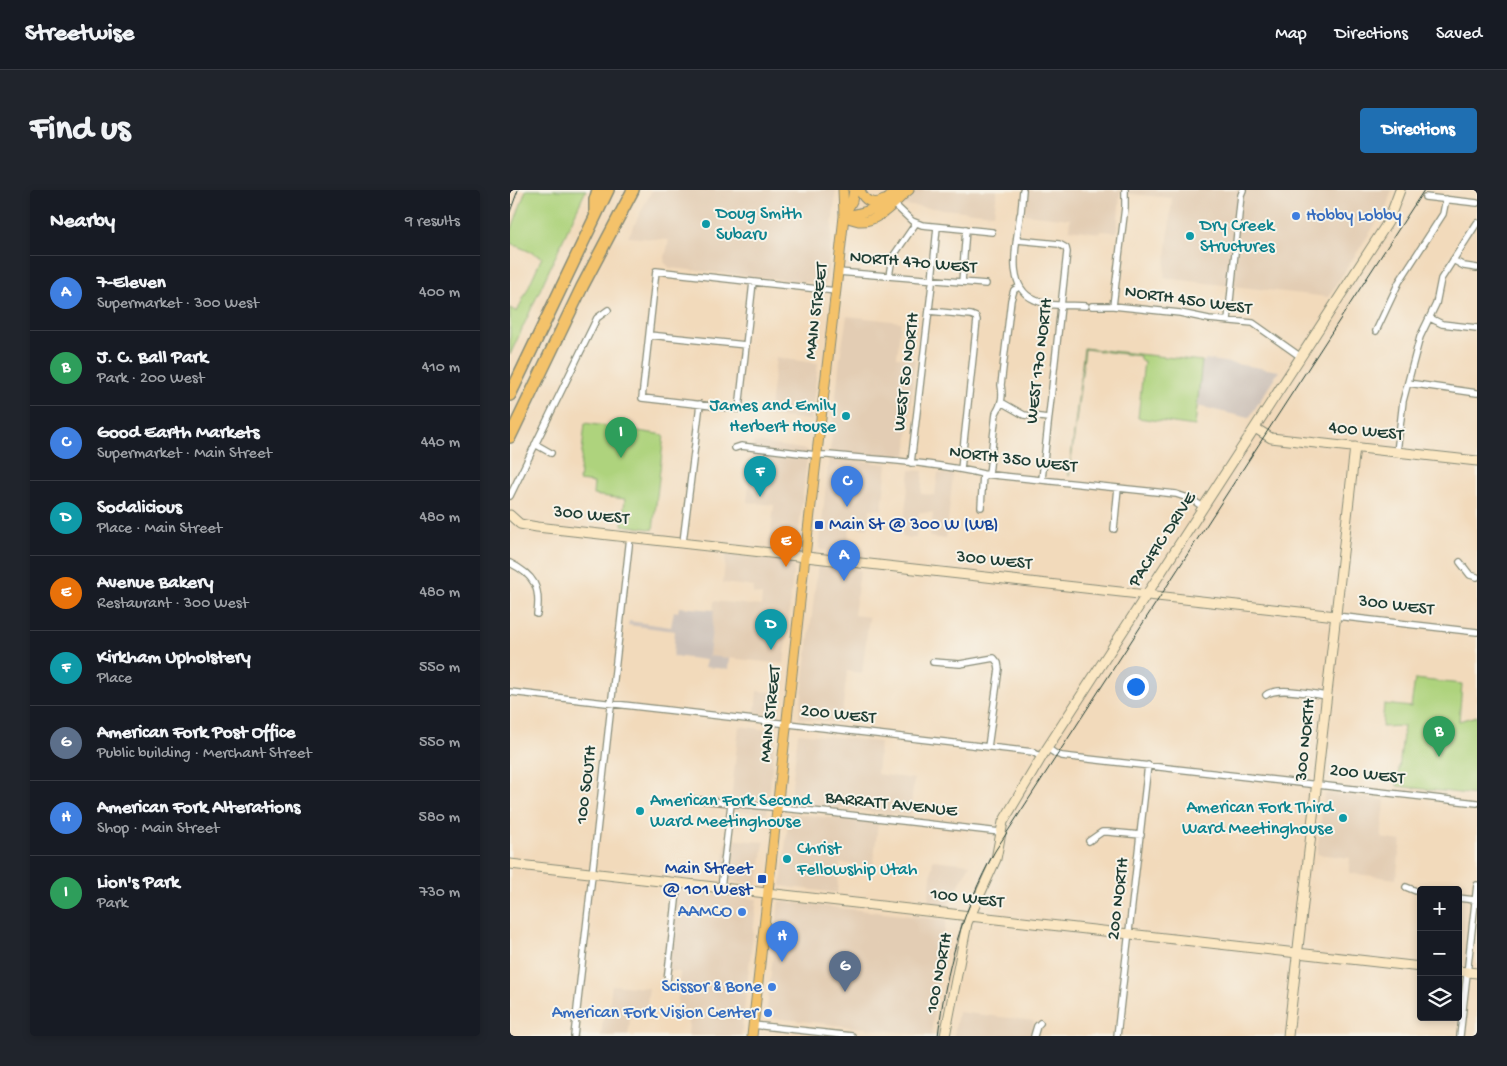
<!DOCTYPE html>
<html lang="en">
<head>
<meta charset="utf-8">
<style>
  body { margin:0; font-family:"Gochi Hand",sans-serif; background:#20242c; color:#f1f3f6 }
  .controls { position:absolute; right:15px; bottom:15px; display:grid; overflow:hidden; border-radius:5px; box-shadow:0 2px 8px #0003 }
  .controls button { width:45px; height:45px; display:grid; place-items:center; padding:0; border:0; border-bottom:1px solid #363941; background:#171b24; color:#f1f3f6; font:25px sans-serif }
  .you { position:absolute; left:625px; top:496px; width:18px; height:18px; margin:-12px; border:4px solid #fff; border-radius:50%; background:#1a73e8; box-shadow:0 0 0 8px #1a73e833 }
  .badge { display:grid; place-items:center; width:32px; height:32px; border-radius:50%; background:#1f6fb2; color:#fff; font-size:16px; font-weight:700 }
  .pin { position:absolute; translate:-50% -41px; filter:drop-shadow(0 1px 2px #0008) }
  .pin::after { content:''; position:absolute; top:26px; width:18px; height:15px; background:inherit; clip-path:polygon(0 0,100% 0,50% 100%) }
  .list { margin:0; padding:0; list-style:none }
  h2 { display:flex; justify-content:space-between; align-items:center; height:65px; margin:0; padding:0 20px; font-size:21px }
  h2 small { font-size:16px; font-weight:400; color:#9ea1a6 }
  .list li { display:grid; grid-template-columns:32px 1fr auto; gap:15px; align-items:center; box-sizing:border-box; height:75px; padding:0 20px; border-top:1px solid #363941 }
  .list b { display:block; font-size:19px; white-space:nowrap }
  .list p { margin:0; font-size:16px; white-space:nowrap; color:#9ea1a6 }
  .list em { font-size:16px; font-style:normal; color:#9ea1a6 }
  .icon { flex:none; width:28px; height:28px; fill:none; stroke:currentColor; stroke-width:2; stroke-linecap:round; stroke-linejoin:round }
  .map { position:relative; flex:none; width:967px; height:846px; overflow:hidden; border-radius:5px }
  header { display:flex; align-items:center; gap:30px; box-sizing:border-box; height:70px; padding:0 25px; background:#171b24; border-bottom:1px solid #363941 }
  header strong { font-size:24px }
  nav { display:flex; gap:28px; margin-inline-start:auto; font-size:18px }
  .intro { display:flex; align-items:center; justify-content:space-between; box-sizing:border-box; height:120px; padding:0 30px }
  h1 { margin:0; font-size:35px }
  .button { padding:12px 22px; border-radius:5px; background:#1f6fb2; color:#fff; font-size:18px; font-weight:700 }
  main { display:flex; gap:30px; padding:0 30px }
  aside { flex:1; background:#171b24; border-radius:5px; box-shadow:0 2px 8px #0003 }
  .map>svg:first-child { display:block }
  .built { fill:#e3cdb4 }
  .industrial { fill:#cdc2b9 }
  .green { fill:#aed37d; stroke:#668858 }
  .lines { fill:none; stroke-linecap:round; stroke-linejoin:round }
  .street-casing { stroke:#888c78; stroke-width:8 }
  .secondary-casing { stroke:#888c78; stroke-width:11 }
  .primary-casing { stroke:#888c78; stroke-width:11 }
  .highway-casing { stroke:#888c78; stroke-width:14 }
  .street { stroke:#fff; stroke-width:5.5 }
  .secondary { stroke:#fbe7c3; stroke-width:9 }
  .primary { stroke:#f4c26a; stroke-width:9 }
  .highway { stroke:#f4c26a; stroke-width:11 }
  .rail { stroke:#1f3d34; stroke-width:1 }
  .shop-dot { fill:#3f7fe0; stroke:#f7f3e8; stroke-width:2 }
  .culture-dot { fill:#0f9aa8; stroke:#f7f3e8; stroke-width:2 }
  .transit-dot { fill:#1a4fb4; stroke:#f7f3e8; stroke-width:2 }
  .labels { text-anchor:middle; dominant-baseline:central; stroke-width:4; stroke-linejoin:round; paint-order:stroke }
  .culture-label { font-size:18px; fill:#0d838f; stroke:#f7f3e8; text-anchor:start }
  .shop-label { font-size:18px; fill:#366cbe; stroke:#f7f3e8; text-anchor:end }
  .street-label { font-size:18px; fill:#1f3d34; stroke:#f7f3e8 }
  .transit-label { font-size:18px; fill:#164399; stroke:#f7f3e8; text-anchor:start }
</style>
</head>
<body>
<header>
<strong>Streetwise</strong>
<nav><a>Map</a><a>Directions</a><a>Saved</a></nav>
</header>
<div class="intro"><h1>Find us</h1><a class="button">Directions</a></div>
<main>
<aside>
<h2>Nearby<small>9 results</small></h2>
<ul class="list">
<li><span class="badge" style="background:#3f7fe0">A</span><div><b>7-Eleven</b><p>Supermarket · 300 West</p></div><em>400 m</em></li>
<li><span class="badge" style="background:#2e9e5b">B</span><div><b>J. C. Ball Park</b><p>Park · 200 West</p></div><em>410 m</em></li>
<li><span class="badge" style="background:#3f7fe0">C</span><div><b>Good Earth Markets</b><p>Supermarket · Main Street</p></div><em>440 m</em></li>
<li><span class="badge" style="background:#0f9aa8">D</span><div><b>Sodalicious</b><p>Place · Main Street</p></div><em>480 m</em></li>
<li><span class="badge" style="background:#e8710a">E</span><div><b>Avenue Bakery</b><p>Restaurant · 300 West</p></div><em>480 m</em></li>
<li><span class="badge" style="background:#0f9aa8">F</span><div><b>Kirkham Upholstery</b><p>Place</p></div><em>550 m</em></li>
<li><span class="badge" style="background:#5c6f8a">G</span><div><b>American Fork Post Office</b><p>Public building · Merchant Street</p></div><em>550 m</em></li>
<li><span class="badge" style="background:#3f7fe0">H</span><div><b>American Fork Alterations</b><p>Shop · Main Street</p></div><em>580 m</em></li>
<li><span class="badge" style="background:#2e9e5b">I</span><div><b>Lion's Park</b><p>Park</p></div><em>730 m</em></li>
</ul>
</aside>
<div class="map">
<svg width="967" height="846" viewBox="0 0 967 846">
  <rect width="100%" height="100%" fill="#f7f3e8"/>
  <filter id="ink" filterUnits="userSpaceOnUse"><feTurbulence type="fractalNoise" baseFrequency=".02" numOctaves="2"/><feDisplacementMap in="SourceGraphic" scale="10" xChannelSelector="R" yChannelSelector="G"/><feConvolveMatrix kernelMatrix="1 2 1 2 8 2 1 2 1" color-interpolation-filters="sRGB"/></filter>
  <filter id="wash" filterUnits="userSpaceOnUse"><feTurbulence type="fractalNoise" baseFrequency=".0096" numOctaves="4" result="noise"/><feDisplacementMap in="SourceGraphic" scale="20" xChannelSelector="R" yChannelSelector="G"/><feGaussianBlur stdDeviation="1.12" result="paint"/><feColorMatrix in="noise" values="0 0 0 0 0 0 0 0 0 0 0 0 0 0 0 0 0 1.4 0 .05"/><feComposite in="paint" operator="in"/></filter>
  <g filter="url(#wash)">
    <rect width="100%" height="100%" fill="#f2dabb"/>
    <path class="built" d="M142,0H326L316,94L160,78L154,72L159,50L118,47Z
      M408,0H487L484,24L392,15L393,12Z
      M517,0H882L876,18L818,107L654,88L662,8L610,3L607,42L590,41V43L559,39L560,29L515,24Z
      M337,126L391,132L387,167L405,169L396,268L320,261L330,168Z
      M266,168L308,173L301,230L259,226Z
      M244,252L298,260L288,349L284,355L260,353L264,315L237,312Z
      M319,268L377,274L372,320L360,319L358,339L340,337L336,363L311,360L309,358Z
      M400,280L413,281L411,304L425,305L428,283L443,285L436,349L420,347L423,323L409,322L406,348L392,347Z
      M216,364L280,371L284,374L274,474L199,466L204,411L251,416L252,405L243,404L244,397L213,393Z
      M308,375L350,380L344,425L359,427L352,483L337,481L331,533L289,528Z
      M247,501L270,503L268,525L245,523Z
      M229,536L266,541L257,624L220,620Z
      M288,543L370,552L367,584L404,589L400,626L280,613Z
      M817,603L875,610L871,648L891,651L886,689L839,683L840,668L807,664L814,606Z
      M279,623L368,633L363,677L330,673L327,703L271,696Z
      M216,649L254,652L248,694L212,690Z
      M423,670L460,674L438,716L418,713Z
      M164,699L247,709L231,846H178L179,831L166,829L170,782L155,780Z
      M269,711L436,730L421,846L256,827Z
      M102,795L139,798L136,822L121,821L118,846H91L95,816H99Z
      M448,822L524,831L522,846H444Z"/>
    <path class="industrial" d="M695,169L769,181L739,228L687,216L692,171H695Z
      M169,417L204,420L199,466L219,468L218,479L195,477L196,470L163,466L165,441L118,435L119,431L161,437L164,421L168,422Z"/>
    <path class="green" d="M16,0H76L0,165V118L7,122L32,67L0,53V44Z
      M574,158L692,171L685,236L628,228L634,171L630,170V166L575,159L559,286Z
      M75,233L154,245L143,340L140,339L112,335L115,309L83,305L84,293L69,291Z
      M905,489L952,494L949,531L967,526V605L887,596L894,536L872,537L874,514L901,517Z"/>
  </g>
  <g filter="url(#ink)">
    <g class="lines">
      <g class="street-casing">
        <path id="street" d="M915,7L967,13
          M384,14L402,31L412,35L482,42
          M511,22L513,0
          M510,25C507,51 494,97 525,110C540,117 560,115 576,116
          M507,50L549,54L556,58L557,62L532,289
          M943,70L954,76L967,78
          M328,82L476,94
          M379,86L382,68L406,33
          M422,90L427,37
          M243,92L229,219L132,208L146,81L326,101
          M452,92L456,39
          M582,116H603L670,123L699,129L743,133L791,167
          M603,116L615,17V0
          M419,121L461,125L466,127L467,130L451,279
          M920,128L932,134L967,138
          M718,130L731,5L733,0
          M866,141L889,92L933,24L936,9
          M139,145L236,155
          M898,193L967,203
          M491,212L514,225L538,228
          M25,254L41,263
          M225,258L231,256L306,265H318C370,270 422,272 473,284L666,304L681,309L693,317
          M887,262L893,211L910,147L926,114L931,89L967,33
          M401,273L422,94
          M479,284L486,223C492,213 493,206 491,195L501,110L504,100L509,97
          M0,306L87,128L98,120
          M471,317L473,284
          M604,339L608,298
          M173,352L190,214
          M950,372L960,385L967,387
          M0,373C24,385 31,397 27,424
          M826,426L967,442
          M423,472L450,474L484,468L488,473L489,479L478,557
          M0,502L523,562L531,567
          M756,505C767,496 803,504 817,506
          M537,558L546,564L552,566L967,613
          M179,609L322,623L490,642
          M579,651L592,642H598L631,645
          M896,697L911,703
          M211,698L221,614
          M948,708L965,710
          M157,791L168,693
          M243,835L342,846
          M64,846L120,347
          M524,846L527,836L530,833
          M607,846L638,575
          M950,846L967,695"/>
      </g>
      <g class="secondary-casing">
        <path id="secondary" d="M745,238L761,248L967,271
          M0,325L10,334L27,337L826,426
          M0,674L911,777
          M948,781L967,783
          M435,846L457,733L486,669L493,632L534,563L878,32L890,0
          M778,846L845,257"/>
      </g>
      <g class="primary-casing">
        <path id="primary" d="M350,0C354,11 363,16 374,10
          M334,26C338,28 344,30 349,31C369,33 385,11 399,0
          M334,26L342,11L344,0
          M336,26C365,20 367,20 387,0
          M242,846L294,375L328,82L334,26L333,0"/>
      </g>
      <g class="highway-casing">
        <path id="highway" d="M85,22V10L88,0
          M0,205L98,0
          M0,247L72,97L123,0"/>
      </g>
      <use href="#street" class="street"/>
      <use href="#secondary" class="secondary"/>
      <use href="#primary" class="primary"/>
      <use href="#highway" class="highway"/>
      <path class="rail" d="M0,22L8,0
        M428,846C436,778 452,721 485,661L914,0"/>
    </g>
  </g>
  <g class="shop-dot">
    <circle cx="786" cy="26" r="5"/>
    <circle cx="232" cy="722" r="5"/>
    <circle cx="262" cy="797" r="5"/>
    <circle cx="258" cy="823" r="5"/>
  </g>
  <g class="culture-dot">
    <circle cx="196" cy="34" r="5"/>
    <circle cx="680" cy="46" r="5"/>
    <circle cx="336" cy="226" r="5"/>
    <circle cx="130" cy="621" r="5"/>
    <circle cx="833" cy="628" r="5"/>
    <circle cx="277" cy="669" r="5"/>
  </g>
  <g class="transit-dot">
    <rect x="304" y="330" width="10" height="10" rx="2.5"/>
    <rect x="247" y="684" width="10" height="10" rx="2.5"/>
  </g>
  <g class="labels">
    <g class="culture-label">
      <text x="206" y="24">Doug Smith<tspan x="206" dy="21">Subaru</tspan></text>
      <text x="690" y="36">Dry Creek<tspan x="690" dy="21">Structures</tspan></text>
      <text x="326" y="216" text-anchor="end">James and Emily<tspan x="326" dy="21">Herbert House</tspan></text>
      <text x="140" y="611">American Fork Second<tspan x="140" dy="21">Ward Meetinghouse</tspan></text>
      <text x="823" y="618" text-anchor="end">American Fork Third<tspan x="823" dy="21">Ward Meetinghouse</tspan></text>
      <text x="287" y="659">Christ<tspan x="287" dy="21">Fellowship Utah</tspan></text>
    </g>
    <g class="shop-label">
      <text x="796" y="26" text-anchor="start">Hobby Lobby</text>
      <text x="222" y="722">AAMCO</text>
      <text x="252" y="797">Scissor &amp; Bone</text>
      <text x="248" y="823">American Fork Vision Center</text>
    </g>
    <g class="street-label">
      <text transform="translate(403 73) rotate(5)">NORTH 470 WEST</text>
      <text transform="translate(678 111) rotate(8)">NORTH 450 WEST</text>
      <text transform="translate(307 121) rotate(-83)">MAIN STREET</text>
      <text transform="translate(530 171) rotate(-83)">WEST 170 NORTH</text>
      <text transform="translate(397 182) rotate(-83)">WEST 50 NORTH</text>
      <text transform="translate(856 242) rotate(6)">400 WEST</text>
      <text transform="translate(503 270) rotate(7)">NORTH 350 WEST</text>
      <text transform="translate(81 326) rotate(6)">300 WEST</text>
      <text transform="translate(653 350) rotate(-57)">PACIFIC DRIVE</text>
      <text transform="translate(484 371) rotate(6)">300 WEST</text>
      <text transform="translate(886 416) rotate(7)">300 WEST</text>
      <text transform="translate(261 524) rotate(-84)">MAIN STREET</text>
      <text transform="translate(328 525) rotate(6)">200 WEST</text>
      <text transform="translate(796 550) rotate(-84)">300 NORTH</text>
      <text transform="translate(857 585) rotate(7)">200 WEST</text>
      <text transform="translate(77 595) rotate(-83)">100 SOUTH</text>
      <text transform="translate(381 615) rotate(6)">BARRATT AVENUE</text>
      <text transform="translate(457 709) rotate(7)">100 WEST</text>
      <text transform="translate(609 709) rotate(-83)">200 NORTH</text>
      <text transform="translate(430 783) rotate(-79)">100 NORTH</text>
    </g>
    <g class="transit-label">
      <text x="319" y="335">Main St @ 300 W (WB)</text>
      <text x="242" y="679" text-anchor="end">Main Street<tspan x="242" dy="21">@ 101 West</tspan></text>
    </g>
  </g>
</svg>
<div class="controls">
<button>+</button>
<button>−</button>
<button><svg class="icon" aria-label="layers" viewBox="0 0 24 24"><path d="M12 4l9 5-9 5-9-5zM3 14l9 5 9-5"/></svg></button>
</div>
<div class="you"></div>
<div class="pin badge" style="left:334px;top:391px;background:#3f7fe0">A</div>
<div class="pin badge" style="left:929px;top:567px;background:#2e9e5b">B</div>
<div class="pin badge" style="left:337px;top:317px;background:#3f7fe0">C</div>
<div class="pin badge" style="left:261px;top:460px;background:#0f9aa8">D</div>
<div class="pin badge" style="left:276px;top:377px;background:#e8710a">E</div>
<div class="pin badge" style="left:250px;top:307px;background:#0f9aa8">F</div>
<div class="pin badge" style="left:335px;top:802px;background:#5c6f8a">G</div>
<div class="pin badge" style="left:272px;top:772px;background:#3f7fe0">H</div>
<div class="pin badge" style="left:111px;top:268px;background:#2e9e5b">I</div>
</div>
</main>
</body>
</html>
